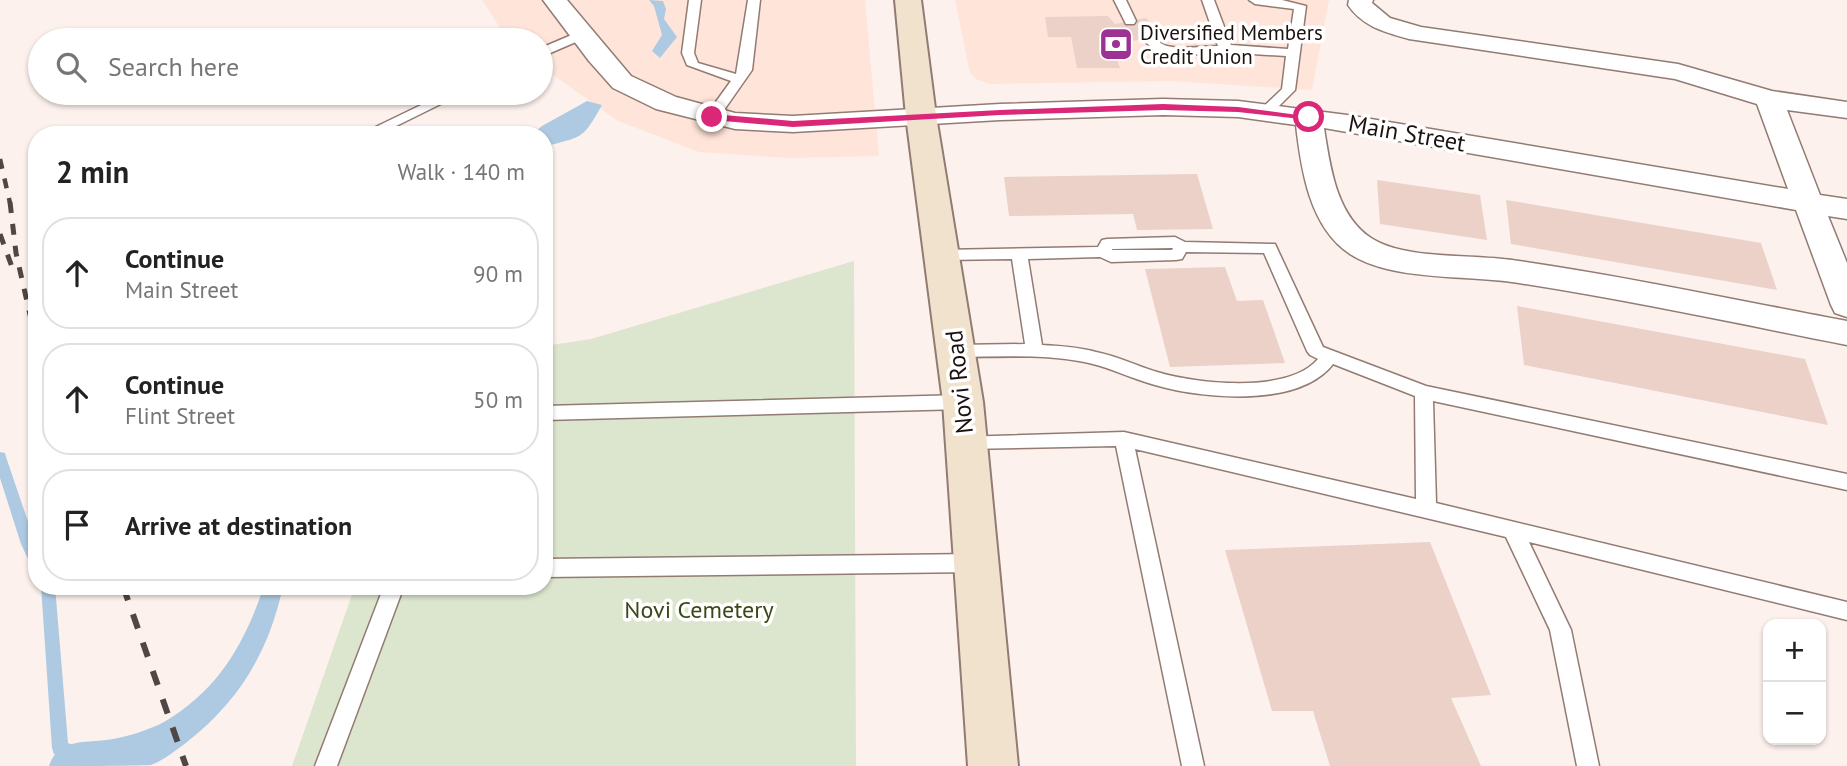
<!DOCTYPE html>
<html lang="en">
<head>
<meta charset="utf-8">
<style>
  body { margin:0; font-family:"PT Sans",sans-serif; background:#f2f2f2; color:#222 }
  .controls { position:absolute; right:21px; bottom:21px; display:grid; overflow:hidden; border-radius:14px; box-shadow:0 2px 5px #0004 }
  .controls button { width:63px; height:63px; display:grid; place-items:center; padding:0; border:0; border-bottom:2px solid #e0e0e0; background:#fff; color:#222; font:35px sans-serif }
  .stop { position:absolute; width:21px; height:21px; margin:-16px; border:5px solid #db2777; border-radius:50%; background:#fff }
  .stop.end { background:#db2777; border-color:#fff; box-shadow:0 2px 7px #0008 }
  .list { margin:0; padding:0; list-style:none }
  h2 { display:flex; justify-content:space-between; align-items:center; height:91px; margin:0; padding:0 28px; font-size:30px }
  h2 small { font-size:23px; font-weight:400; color:#767676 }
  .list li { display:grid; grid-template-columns:46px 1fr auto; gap:21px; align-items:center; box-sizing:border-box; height:112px; margin:0 14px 14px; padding:0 14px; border:2px solid #e0e0e0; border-radius:28px }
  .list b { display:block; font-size:26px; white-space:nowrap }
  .list p { margin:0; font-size:23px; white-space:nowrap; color:#767676 }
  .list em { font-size:23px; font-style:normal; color:#767676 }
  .icon { flex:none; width:38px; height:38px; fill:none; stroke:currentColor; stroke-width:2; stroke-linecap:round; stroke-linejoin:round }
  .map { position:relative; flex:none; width:1847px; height:766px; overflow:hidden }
  .search { position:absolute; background:#fff; box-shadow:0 2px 5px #0004; left:28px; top:28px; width:525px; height:77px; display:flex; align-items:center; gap:18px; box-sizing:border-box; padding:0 24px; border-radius:38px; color:#767676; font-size:26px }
  .panel { position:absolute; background:#fff; box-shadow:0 2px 5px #0004; left:28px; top:126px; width:525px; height:469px; border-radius:28px }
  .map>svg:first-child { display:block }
  .built { fill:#ffe4d9 }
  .green { fill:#dce5ce }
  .water { fill:#adcae2 }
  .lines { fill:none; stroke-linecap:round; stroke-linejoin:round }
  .stream { fill:#adcae2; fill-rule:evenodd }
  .building { fill:#ebd1c8 }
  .lane-casing { stroke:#927b72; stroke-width:3 }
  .street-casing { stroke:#927b72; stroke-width:3 }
  .secondary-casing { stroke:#927b72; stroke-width:4 }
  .lane { fill:#fff; fill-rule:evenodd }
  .street { fill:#fff; fill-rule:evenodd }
  .secondary { fill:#f1e2ce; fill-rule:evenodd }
  .rail-far2 { stroke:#504643; stroke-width:4.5; stroke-dasharray:10 10; stroke-linecap:butt }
  .rail-far1 { stroke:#504643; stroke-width:5; stroke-dasharray:11 11; stroke-linecap:butt }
  .rail { stroke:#504643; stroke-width:6; stroke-dasharray:15 15; stroke-linecap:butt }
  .route { fill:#db2777 }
  .labels { text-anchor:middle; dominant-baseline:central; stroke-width:7; stroke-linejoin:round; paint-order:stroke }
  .far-poi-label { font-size:21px; fill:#1b120f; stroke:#fff; text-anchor:start }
  .street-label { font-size:24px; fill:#1b120f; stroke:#fff }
  .park-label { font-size:24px; fill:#394816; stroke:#fff }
</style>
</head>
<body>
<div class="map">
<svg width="1847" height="766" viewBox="0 0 1847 766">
  <rect width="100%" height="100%" fill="#fcf1ed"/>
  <path class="built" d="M482,0H865L879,156L788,158L699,152L618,121L541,66V40H508Z
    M955,0H1329L1312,90L1172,81L990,84L976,79L970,73Z"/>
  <path class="green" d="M854,261L856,766H292L355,586H544V346L591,339Z"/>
  <path class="water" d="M649,0L663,1L666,9L664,19L677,37L660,58L652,51L662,35L654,6Z
    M587,101L602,105C582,141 582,136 544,147V135H531L542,126Z
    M264,586H283C269,652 239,701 187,742C175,751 164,760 151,765C135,766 70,766 49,766C59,736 88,744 113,739C129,736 149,730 164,722C218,690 244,645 264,586Z"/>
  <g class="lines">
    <path class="stream" d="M0,452L5,453L6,457L37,548V569L32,567L21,544L0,478Z
      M41,586H55L68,743L81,748L83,754L81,760L75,762L54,754L52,748Z"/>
  </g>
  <path class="building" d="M1108,16L1115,24L1146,18L1162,35L1112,45L1120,68H1077L1071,37H1048L1045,17Z
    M1197,174L1213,229L1137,230L1133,214L1009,216L1004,177Z
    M1377,180L1480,195L1487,240L1380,224Z
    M1506,200L1761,243L1777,290L1511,244Z
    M1225,267L1237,301L1263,300L1285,363L1170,367L1145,269Z
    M1517,306L1805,359L1828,425L1524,365Z
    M1430,542L1491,695L1451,698L1481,766H1330L1313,711H1272L1225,550Z"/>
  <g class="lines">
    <g class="lane-casing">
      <path id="lane" d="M689,0H701L694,53L698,63L736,74L748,0H760L752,70L717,120L712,121L705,117L731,81L687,65L682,53Z
        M1114,0H1126L1136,21L1134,24H1126Z
        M1202,0H1214L1231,45L1288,49L1294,9L1255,4L1249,0H1282L1306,6L1295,90L1270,115H1260L1258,112L1282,89L1286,56L1235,53L1176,55L1157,52L1141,38L1143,35C1154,34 1157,43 1167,46C1183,50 1203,46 1218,46Z
        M581,31L587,35L585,38L541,57V48Z
        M446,93H463L378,135H359Z
        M1175,237L1185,242L1275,244L1323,347L1426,386L1847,474V490L1433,401L1436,503L1847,602V620L1529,542L1571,630L1599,766H1577L1550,630L1506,537L1135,449L1204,766H1182L1116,446L966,449L960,447L957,442L960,437L1124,432L1416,499L1415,396L1333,364C1299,408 1203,399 1155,385C1129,378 1106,365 1079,361C1038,354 997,357 956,357L950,355L947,351L950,347L956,345L1025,344L1012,259L943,260L935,255L943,250L1098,247L1102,240L1107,239ZM1173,248L1172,250H1112V249ZM1186,252L1264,253L1307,351L1310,355L1318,359C1289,394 1197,384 1157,372C1137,366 1117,356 1096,352C1078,347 1060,346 1042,345L1028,259L1100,257L1111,262L1176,260L1182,259Z
        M963,395L969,397L972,402L969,407L963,409L544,420V406Z
        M977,554L984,557L987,563L984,569L977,572L544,577V559Z
        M384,586H404L337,766H315Z"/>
    </g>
    <g class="street-casing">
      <path id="street" d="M543,0H567L631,76L676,97L735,113L793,116L1000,104L1163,99L1238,101L1347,115L1788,189L1757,104L1675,79L1409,39C1385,32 1363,27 1348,5L1349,0H1373L1372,3L1390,18L1421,27L1678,64L1772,91L1847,102V118L1787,110L1820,195L1847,199V219L1828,216L1847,263V317L1835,313L1831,305L1796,210L1324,128C1330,166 1336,215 1371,238C1405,260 1472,254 1512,260C1624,276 1735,300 1847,321V345C1735,323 1624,299 1512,282C1463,275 1392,281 1350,254C1309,227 1301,168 1296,125L1238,117L1163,115L1000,120L793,132L735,129L656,109L613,88L589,61Z"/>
    </g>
    <g class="secondary-casing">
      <path id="secondary" d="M895,0H921L936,116L983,402L1018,766H968L943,402L906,116Z"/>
    </g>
    <use href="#lane" class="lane"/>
    <use href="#street" class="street"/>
    <use href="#secondary" class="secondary"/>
    <path class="rail-far2" d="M0,159L10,203"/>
    <path class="rail-far1" d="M10,202L16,253L33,328
      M0,234L12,267"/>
    <path class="rail" d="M123,586L186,766"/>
  </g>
  <path class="route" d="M1163,104L1238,107L1313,117L1309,120L1238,112L1163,110L1000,115L793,127L712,120L708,117L712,114L793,121L1000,110Z"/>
  <defs>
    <g id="bank-square" transform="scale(1.75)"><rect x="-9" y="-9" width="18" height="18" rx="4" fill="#9d3293" stroke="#fff"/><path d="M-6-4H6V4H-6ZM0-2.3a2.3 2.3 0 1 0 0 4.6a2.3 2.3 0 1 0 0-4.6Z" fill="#fff"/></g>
  </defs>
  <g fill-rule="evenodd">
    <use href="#bank-square" x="1116" y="44"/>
  </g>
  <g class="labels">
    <g class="far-poi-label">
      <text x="1140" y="32">Diversified Members<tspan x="1140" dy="24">Credit Union</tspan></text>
    </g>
    <g class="street-label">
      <text transform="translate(1407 133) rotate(10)">Main Street</text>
      <text transform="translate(959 382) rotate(-96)">Novi Road</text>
    </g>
    <g class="park-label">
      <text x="699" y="609">Novi Cemetery</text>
    </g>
  </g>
</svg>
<div class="controls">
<button>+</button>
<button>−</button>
</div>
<div class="stop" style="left:1309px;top:117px"></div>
<div class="stop end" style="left:712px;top:117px"></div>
<div class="search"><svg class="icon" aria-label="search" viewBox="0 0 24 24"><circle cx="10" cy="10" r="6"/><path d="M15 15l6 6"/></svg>Search here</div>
<section class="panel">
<h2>2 min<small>Walk · 140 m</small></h2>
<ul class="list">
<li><svg class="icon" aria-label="ahead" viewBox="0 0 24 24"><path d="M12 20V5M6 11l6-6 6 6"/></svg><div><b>Continue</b><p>Main Street</p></div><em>90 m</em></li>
<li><svg class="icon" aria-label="ahead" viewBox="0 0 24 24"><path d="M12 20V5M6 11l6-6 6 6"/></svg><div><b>Continue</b><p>Flint Street</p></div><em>50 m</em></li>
<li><svg class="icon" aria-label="arrive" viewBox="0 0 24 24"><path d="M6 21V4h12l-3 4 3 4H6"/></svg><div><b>Arrive at destination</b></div></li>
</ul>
</section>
</div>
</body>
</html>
